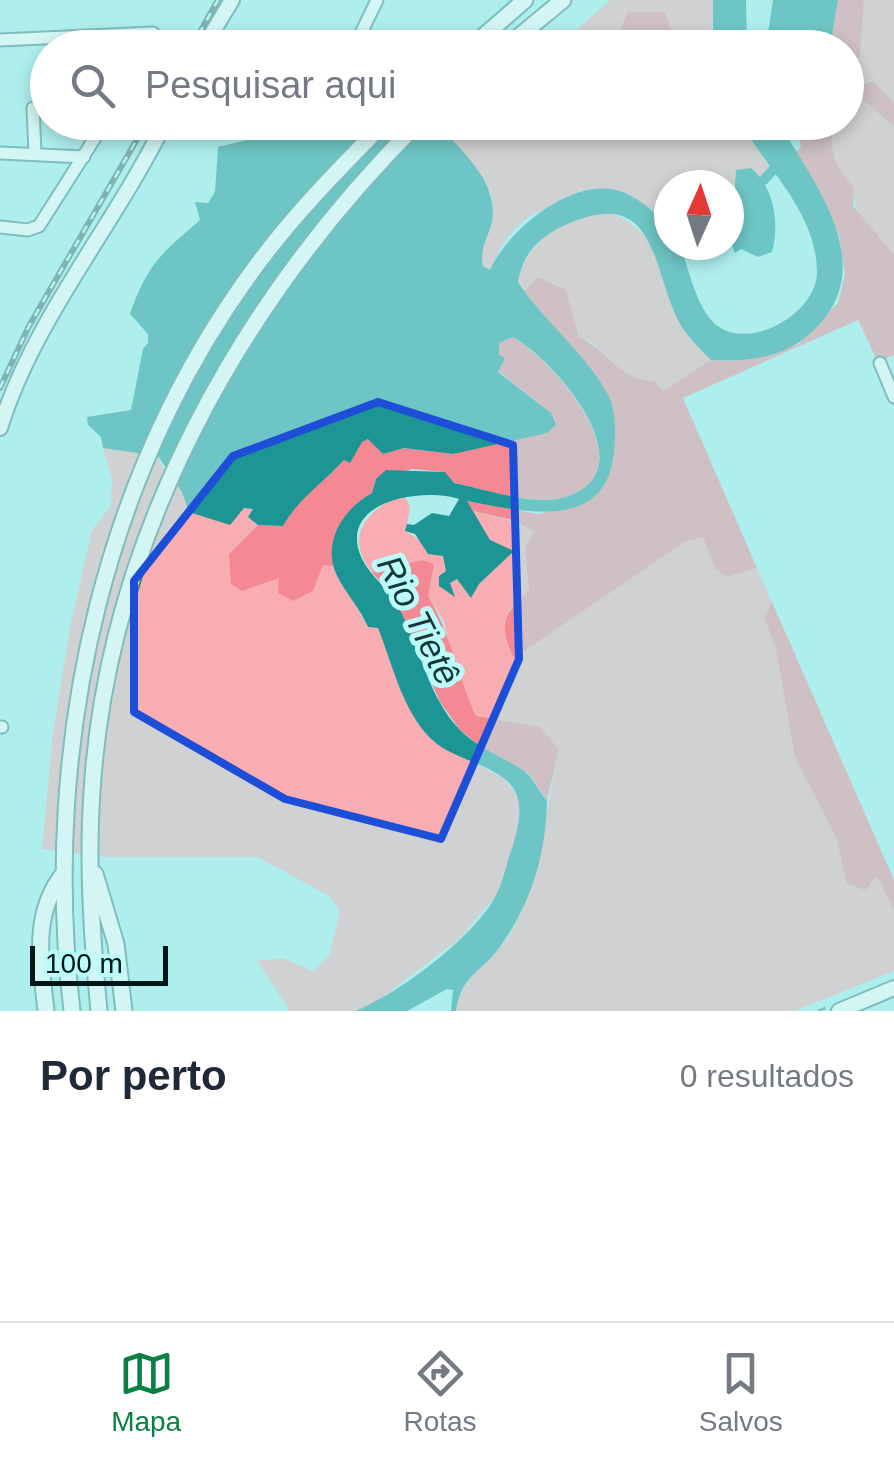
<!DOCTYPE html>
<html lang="pt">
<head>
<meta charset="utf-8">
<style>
  body { margin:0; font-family:Helvetica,sans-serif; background:#f2f2f3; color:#1f2937 }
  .compass { position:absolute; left:654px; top:170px; width:90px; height:90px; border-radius:50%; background:#fff; box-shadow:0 5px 15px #0003; rotate:3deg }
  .scale { position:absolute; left:30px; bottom:25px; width:138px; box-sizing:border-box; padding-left:10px; border:5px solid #001616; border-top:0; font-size:28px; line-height:35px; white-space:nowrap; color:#001616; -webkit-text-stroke:8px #bbfcfb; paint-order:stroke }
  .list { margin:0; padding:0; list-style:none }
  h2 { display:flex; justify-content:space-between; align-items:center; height:130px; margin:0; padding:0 40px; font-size:42px }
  h2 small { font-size:32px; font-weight:400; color:#747a83 }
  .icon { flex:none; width:55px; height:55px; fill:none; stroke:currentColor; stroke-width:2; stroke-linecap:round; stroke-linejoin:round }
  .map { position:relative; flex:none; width:894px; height:1011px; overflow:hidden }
  .search { position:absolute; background:#fff; box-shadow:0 5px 15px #0003; left:30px; right:30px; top:30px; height:110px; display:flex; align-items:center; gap:25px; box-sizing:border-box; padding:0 35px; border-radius:55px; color:#747a83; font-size:38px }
  .sheet { height:310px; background:#fff }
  nav { display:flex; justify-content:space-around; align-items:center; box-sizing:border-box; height:140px; border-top:2px solid #e0e1e3; background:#fff; font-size:28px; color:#747a83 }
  nav a { display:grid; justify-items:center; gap:5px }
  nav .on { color:#0b8043 }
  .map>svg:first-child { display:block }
  .green { fill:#f8adb2 }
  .forest { fill:#f48893 }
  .water { fill:#1d9595 }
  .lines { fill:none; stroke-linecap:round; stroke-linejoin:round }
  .canal { stroke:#1d9595; stroke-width:10 }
  .minor-casing { stroke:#448282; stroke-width:15 }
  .major-casing { stroke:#448282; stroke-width:18 }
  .highway-casing { stroke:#448282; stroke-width:19 }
  .path { stroke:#547f7e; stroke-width:2.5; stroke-dasharray:8 8; stroke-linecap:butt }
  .minor { stroke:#fff; stroke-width:11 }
  .major { stroke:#fff; stroke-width:14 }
  .highway { stroke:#fff; stroke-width:15 }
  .rail-casing { stroke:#446a6a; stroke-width:6 }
  .rail { stroke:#bbfcfb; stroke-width:2.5; stroke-dasharray:8; stroke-linecap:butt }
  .marked { fill:none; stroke:#1d4ed8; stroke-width:8; stroke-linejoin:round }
  .labels { text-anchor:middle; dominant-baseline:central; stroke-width:10; stroke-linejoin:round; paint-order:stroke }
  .water-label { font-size:35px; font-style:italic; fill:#163737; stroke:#bbfcfb }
</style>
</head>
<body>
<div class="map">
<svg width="894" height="1011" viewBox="0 0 894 1011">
  <rect width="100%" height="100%" fill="#aeefed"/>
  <path class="green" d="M610,0H715L711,35L686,40L629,12L612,47L556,48Z
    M864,0H894V102L872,81L853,91L894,127V255C873,233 852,219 854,187C834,165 830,153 833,123L846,122L851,92H847V75L860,56Z
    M471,123H741L771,170L764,180L762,177L734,185L731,206L729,185H669V227L649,208C574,204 526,187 490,270L483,266C479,248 485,238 491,221C501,189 470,162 452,140Z
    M613,214C667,238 656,271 677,317C685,334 698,347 711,360L663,391L610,365L594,344L579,337L566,290L538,277L524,291L518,282C525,241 570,210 613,214Z
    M113,447L158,456C171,497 216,502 253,509L249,517L258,525L229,554L313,591L323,564L333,566L368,627L378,628L419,725L437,744L503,778L514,790L520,805L517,834L497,895L459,939L375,1003L355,1011H290L257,961L283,958L313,971L329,956L340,910L329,896L258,857H106L42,849L53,733L70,627L92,530L111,506L112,478L103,448Z
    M403,494L410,506L406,531L443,556L446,571L439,576L454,595L450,583L457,579L479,584L499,565L473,511L516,522L535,532L525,548L529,590L509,610L515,657L686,541L703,536L715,568L727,577L757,568L772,602L764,617L776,649L795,757L837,840L846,883L876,875L894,910V971L795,1011H456C463,968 499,960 516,923C542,867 546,808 559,749L540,727L476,716L456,675L444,621L428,596L422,560L372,572C343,537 367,509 403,494Z"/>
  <path class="forest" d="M838,0H864L860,56L847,75L846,48H830Z
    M628,12H665L671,31L686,40L711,35L713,45L612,48Z
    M872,81L894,102V127L853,91L847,100V92Z
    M795,123H833C830,153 834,165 854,187L853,206L894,255V355L878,362L858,320L683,398L757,568L727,577L715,568L703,537L686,541L514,658C498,624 503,615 529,590L525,548L534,532L516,521L473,511L466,501L539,514L597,494L609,398L524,291L538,277L566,290L579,337C607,350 619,380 654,381L663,391L711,360L736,361L799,344L838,303L845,275L839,235L796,152L801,147Z
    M513,337C554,361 653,473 562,498C531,506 484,489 454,483L444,472L412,469L376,479L372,493C344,508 335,534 333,566L323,565L313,591L293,601L278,593L279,578L242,591L231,584L229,554L258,525L283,526C298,498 323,483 344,460L350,462L362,441L369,439L383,454L403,448L453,454L551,413L498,371L499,343Z
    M422,560L434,564L428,596C451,633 457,676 476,716L540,727L559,749L547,801L529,774L490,754L460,730L440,702L398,605L372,572Z
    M772,602L894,880V910L877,876L865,890L846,883L837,840L795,757L776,649L764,617Z"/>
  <path class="water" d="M713,0H746L747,47H713Z
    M773,0H838L830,47H766Z
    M326,123H435L442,128C464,154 493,178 493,213C493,233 478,245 483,266L490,270C508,229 577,172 625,193C643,201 656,214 669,227V245H680C689,269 697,312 719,327C754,350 818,311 817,271C816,212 767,170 741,123H779C816,186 881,267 813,331C785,358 749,362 711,360C698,347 685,335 677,318C651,263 655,184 565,225C538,238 523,253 518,282C544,322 588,355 609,397C616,412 616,434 614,450C608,534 522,511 467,501L490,540L514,551L479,584L471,598L457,579L450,583L455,597L439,586V576L446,571L443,556L428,554L415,534L405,531L407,524L414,525L432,513L449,516L459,499C422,487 335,501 362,559C371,577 390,590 399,608C420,647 428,697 460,730C479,749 503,757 524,771C533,777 539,792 547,801C546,854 531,905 499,948C479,975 462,974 456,1011H451L453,990L447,989L407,1011H355C397,995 476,936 496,895C503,882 506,865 511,851C517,833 524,809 515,791C501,766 459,761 437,744C404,718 393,665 378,628L368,627C360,607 338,585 333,565C326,534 348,506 372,493L376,479L386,470L445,472L454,483C485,489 532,506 562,498C653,473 555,360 513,337L499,343V355L505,358L498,372L551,413L556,425L547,433L453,454L404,448L383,454L368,439L362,442L350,463L344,460C323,483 298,499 283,526L258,525L248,517L253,509L244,508L230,525L189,512L182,492L158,456L103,448L101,437L88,425L87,417L131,410L143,349L148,343V334L130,314C148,263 161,254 200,220L195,202L208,203L215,192L218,147L272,134L305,136Z
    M751,168C774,187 780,224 772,252L758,257L741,249L735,253L729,240V204L734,203L736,170Z"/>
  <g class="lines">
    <path class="canal" d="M764,180L780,162"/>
    <g class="minor-casing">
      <path id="minor" d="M0,40L153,33
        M354,48L377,0
        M33,108L35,153
        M0,153L84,157
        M0,227L28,230L39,226L105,122
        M880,363L894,397
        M0,727H2"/>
    </g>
    <g class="major-casing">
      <path id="major" d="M203,48L232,0
        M0,428C34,318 115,225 165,122
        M839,1011L894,988"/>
    </g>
    <g class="highway-casing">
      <path id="highway" d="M470,48L525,0
        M505,48L563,0
        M95,874L116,944L124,1011
        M46,1011C41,963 31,914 64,873
        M72,1011C40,743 105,452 277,239C310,198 348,160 385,122
        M99,1011C92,938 87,864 92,791C108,536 241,300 419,122"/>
    </g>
    <path class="path" d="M818,1011L828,1007"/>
    <use href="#minor" class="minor"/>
    <use href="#major" class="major"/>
    <use href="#highway" class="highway"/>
    <g class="rail-casing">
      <path id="rail" d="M191,48L218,0
        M0,388L29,326L147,122"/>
    </g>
    <use href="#rail" class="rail"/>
  </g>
  <path d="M0 0H894V1011H0ZM378,402L513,445L519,659L441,839L285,799L134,712V581L233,456Z" fill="#aeefed" fill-opacity=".55" fill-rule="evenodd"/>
  <path class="marked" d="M378,402L513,445L519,659L441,839L285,799L134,712V581L233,456Z"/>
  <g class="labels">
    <g class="water-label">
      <text transform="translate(419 620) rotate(63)">Rio Tietê</text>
    </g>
  </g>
</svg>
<svg class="compass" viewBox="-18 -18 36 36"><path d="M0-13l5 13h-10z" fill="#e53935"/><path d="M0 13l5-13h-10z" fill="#747a83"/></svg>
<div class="scale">100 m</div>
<div class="search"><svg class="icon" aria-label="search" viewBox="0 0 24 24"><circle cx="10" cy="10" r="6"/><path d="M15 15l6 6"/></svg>Pesquisar aqui</div>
</div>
<section class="sheet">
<h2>Por perto<small>0 resultados</small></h2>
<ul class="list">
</ul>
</section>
<nav>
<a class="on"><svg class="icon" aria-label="map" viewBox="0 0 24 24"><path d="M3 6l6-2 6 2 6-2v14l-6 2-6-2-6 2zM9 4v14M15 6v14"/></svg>Mapa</a>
<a><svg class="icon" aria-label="directions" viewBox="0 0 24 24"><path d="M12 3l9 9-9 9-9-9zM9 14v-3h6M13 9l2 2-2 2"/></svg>Rotas</a>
<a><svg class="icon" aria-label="saved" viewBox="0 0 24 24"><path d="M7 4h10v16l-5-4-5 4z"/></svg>Salvos</a>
</nav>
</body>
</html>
